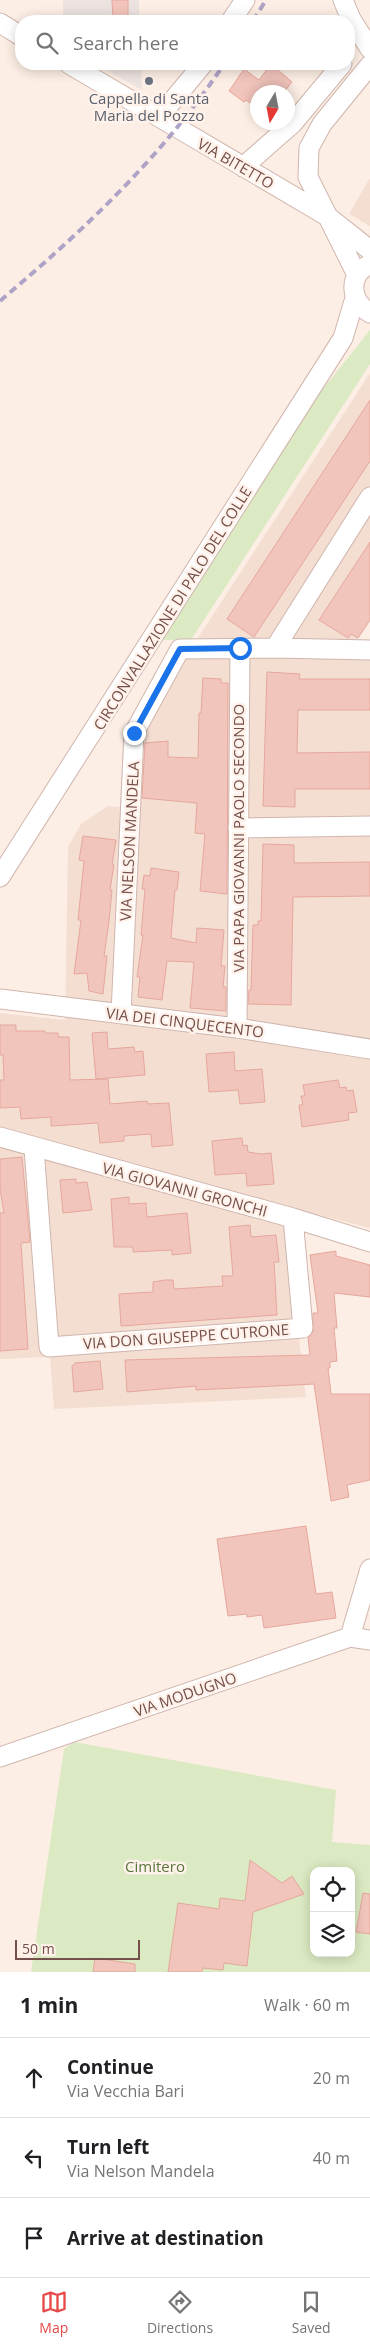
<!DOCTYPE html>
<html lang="en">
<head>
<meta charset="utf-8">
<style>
  body { margin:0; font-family:"Open Sans",sans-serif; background:#f2f2f2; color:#202124 }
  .controls { position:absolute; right:15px; bottom:15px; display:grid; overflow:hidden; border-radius:10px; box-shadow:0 2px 12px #0003 }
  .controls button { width:45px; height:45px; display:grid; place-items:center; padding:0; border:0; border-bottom:1px solid #e0e0e0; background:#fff; color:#202124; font:25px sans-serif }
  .compass { position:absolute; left:250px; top:85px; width:45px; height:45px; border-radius:50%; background:#fff; box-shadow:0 2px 12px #0003; rotate:190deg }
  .scale { position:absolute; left:15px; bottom:12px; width:125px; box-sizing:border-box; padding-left:5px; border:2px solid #754f49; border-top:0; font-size:14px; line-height:18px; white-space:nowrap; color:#754f49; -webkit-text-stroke:4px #fff2eb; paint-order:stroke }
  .stop { position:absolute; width:15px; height:15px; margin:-11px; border:4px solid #1a73e8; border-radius:50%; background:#fff }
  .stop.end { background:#1a73e8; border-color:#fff; box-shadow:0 1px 5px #0008 }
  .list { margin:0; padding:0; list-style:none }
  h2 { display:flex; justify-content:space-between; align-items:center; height:65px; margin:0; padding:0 20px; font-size:21px }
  h2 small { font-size:16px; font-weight:400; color:#757577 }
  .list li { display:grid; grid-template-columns:32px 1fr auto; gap:15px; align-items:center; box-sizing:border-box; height:80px; padding:0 20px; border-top:1px solid #e0e0e0 }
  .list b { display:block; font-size:19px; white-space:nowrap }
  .list p { margin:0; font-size:16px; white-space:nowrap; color:#757577 }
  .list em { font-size:16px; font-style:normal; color:#757577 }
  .icon { flex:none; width:28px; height:28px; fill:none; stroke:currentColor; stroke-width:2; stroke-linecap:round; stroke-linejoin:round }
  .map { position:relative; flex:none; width:370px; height:1972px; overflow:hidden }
  .search { position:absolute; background:#fff; box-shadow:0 2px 12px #0003; left:15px; right:15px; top:15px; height:55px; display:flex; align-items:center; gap:12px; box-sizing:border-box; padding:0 18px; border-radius:20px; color:#757577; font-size:19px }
  .sheet { height:305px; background:#fff }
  nav { display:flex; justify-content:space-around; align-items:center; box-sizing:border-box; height:70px; border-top:1px solid #e0e0e0; background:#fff; font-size:14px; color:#757577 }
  nav a { display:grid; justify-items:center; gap:2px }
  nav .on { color:#e74848 }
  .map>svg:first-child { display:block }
  .residential { fill:#f4ded2 }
  .industrial { fill:#ece2df }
  .green { fill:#dbeac2; fill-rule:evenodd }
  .building { fill:#f2c5bc; stroke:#e5a79c }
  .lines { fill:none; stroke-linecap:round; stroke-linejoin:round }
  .minor-casing { stroke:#d0b5ad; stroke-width:21 }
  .minor { stroke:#fff; stroke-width:19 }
  .rail { stroke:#aea2c6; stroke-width:4; stroke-dasharray:8 5; stroke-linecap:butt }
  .route { stroke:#1a73e8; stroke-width:6 }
  .worship-dot { fill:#6b7280; stroke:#fff2eb; stroke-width:2 }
  .labels { text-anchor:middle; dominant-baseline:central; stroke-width:5; stroke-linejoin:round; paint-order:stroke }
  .worship-label { font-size:15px; fill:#5b616d; stroke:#fff2eb }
  .street-label { font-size:15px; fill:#754f49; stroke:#fff2eb }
  .park-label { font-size:15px; fill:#5b753f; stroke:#fff2eb }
</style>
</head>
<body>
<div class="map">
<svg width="370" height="1972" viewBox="0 0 370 1972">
  <rect width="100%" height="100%" fill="#fceee4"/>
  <path class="residential" d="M370,178V226L349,214Z
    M370,373V620L350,651L370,652V1228L283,1206L306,1397L54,1409L50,1357L0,1359V1013L65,1020L68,847L81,824L108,806L120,807L123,747L183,661Z"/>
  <path class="industrial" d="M63,0H139V21H63Z
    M96,64H141L142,90Z"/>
  <path class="green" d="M370,330V364L191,640H162L315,399Z
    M74,1742L336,1790L332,1842L370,1845V1972H31L64,1749ZM314,1871H351V1953H314Z"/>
  <path class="building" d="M112,0H128V18L113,19Z
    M271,64L292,82L284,92H257L250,103L246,100L244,102L229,91L244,69L259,80Z
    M370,400V461L254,637L227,619Z
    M370,542V620L358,638L351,634L348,638L319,620Z
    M267,672L300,674L299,679H370V710H298L297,753L370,752V789H295V807L263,806Z
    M203,678L221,679V683H228L227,894L200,891L205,834L195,833L197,803L142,798L145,743L168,741V757L198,758L199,713H201Z
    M83,836L116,840L112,865H114L110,890H112L109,921L104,956H107L103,994L89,991L87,973L74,974L81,920H78L84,861L79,860Z
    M263,844L294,845V863L370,862V896L293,897L291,1005L248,1004L249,990H251L253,925H258V921H261Z
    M151,868L179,872L177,890H175L171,938L196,943L197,928L224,930L221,966H225L223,987H226V1011L190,1008L194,963L192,962L167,961L162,1000L138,997L140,977H137L143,935H141L145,889H142L144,875L150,876Z
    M0,1025H16V1031H45V1033H58V1037H69L70,1080L108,1079L110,1104L147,1101L148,1104L169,1103L173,1145L152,1147L151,1134L124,1136V1141L100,1143L98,1123L51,1126V1117L21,1119L20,1107L0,1108V1080H4L3,1055H0Z
    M107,1032L108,1049L134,1047L135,1052L143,1051L145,1075L96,1079L92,1033Z
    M234,1052L235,1071L262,1069L265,1102L240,1104L238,1090L209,1092L206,1054Z
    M338,1080L340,1088L346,1087L347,1091L353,1090L357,1112L348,1113L349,1120L302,1127L299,1105H303L301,1096H305L303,1085Z
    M242,1138L243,1146L247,1145L248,1152L261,1154L271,1153L274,1184L247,1186L246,1173L215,1175L212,1141Z
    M22,1157L30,1242L21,1243L28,1349L0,1351V1213H4L0,1189V1159Z
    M76,1179V1183L87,1182L92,1210L63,1213L60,1180Z
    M129,1197V1204L146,1203L147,1217L187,1213L191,1253L172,1255V1250L133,1252V1247H114L111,1199Z
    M250,1225L251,1237L276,1235L279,1262H274L277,1315L121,1326L119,1294L153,1292V1282L165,1280H173L174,1289L223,1286L222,1276H233L229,1227Z
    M336,1251V1256L370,1265V1297L334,1293L337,1328H334L337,1361L330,1362V1368H328L331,1394H370V1480L347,1485L349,1497L331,1501L314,1384L196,1390V1386L127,1392L125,1360L310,1355L308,1338L313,1332V1313H318L310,1255Z
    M100,1361L103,1389L74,1392L72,1366L75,1363Z
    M306,1526L316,1594L332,1592L336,1618L264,1628L262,1615L247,1617V1614L228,1616L217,1539Z
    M250,1860L282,1883L292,1876L304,1894L253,1912L247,1966L224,1963L223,1970L203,1968L202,1972H168L178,1903L219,1909L220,1898L245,1901Z
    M363,1893L370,1894V1934L356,1932Z
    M95,1958L135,1964V1972H93Z"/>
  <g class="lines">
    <g class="minor-casing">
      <path id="minor" d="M343,0L351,19L370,49
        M231,21L245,0
        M0,23L21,36
        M69,64L327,216L370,250
        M159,117L203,64
        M243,167L293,123L342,64
        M370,264C347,275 350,301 370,313
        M357,275L308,177L309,148L322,124L370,65
        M275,648L370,497
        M238,828L370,826
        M0,877L343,338L355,298
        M0,999L237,1028L370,1049
        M121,1014L134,733L180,649L275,648L370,650
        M237,1028L240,648
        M0,1137L293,1218L370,1242
        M34,1148L49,1347L303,1328L293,1218
        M350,1637L370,1569
        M0,1757L350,1637L370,1640"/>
    </g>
    <use href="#minor" class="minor"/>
    <path class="rail" d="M253,21L266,0
      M0,301C84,230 163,156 224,64"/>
  </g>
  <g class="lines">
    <path class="route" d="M134,733L180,649L240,648"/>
  </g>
  <circle class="worship-dot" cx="149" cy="81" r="5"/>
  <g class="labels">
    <g class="worship-label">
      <text x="149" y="98">Cappella di Santa<tspan x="149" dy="17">Maria del Pozzo</tspan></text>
    </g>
    <g class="street-label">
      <text transform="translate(236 163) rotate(30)">VIA BITETTO</text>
      <text transform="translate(172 608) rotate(-58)">CIRCONVALLAZIONE DI PALO DEL COLLE</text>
      <text transform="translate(238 838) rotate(-90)">VIA PAPA GIOVANNI PAOLO SECONDO</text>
      <text transform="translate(129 841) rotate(-87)">VIA NELSON MANDELA</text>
      <text transform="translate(185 1022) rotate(7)">VIA DEI CINQUECENTO</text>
      <text transform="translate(185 1189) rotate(15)">VIA GIOVANNI GRONCHI</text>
      <text transform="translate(186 1336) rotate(-4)">VIA DON GIUSEPPE CUTRONE</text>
      <text transform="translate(185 1694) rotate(-19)">VIA MODUGNO</text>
    </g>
    <g class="park-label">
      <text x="155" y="1866">Cimitero</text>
    </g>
  </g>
</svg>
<div class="controls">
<button><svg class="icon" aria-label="locate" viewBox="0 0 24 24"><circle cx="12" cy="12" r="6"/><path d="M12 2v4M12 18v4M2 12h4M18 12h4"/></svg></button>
<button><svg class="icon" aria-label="layers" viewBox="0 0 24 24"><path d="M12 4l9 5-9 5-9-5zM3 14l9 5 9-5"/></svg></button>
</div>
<svg class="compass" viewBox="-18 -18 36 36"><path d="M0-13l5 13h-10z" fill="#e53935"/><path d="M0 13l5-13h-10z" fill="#757577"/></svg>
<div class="scale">50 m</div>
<div class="stop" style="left:240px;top:648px"></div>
<div class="stop end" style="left:134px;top:733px"></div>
<div class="search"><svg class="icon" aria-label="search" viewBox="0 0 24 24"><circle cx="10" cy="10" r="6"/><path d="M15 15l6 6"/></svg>Search here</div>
</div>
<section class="sheet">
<h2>1 min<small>Walk · 60 m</small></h2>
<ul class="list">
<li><svg class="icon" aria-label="ahead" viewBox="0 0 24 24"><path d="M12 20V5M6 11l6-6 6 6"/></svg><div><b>Continue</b><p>Via Vecchia Bari</p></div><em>20 m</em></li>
<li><svg class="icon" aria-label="left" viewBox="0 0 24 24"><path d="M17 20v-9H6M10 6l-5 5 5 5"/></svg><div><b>Turn left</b><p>Via Nelson Mandela</p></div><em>40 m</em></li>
<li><svg class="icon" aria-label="arrive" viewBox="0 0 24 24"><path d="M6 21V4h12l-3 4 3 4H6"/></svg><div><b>Arrive at destination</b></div></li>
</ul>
</section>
<nav>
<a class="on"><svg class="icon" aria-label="map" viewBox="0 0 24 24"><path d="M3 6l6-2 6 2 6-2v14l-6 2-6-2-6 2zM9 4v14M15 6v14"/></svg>Map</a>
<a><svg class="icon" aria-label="directions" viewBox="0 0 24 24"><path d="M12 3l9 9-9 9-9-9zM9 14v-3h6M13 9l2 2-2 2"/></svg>Directions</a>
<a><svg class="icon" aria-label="saved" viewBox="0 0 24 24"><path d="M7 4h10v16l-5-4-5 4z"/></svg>Saved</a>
</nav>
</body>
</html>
